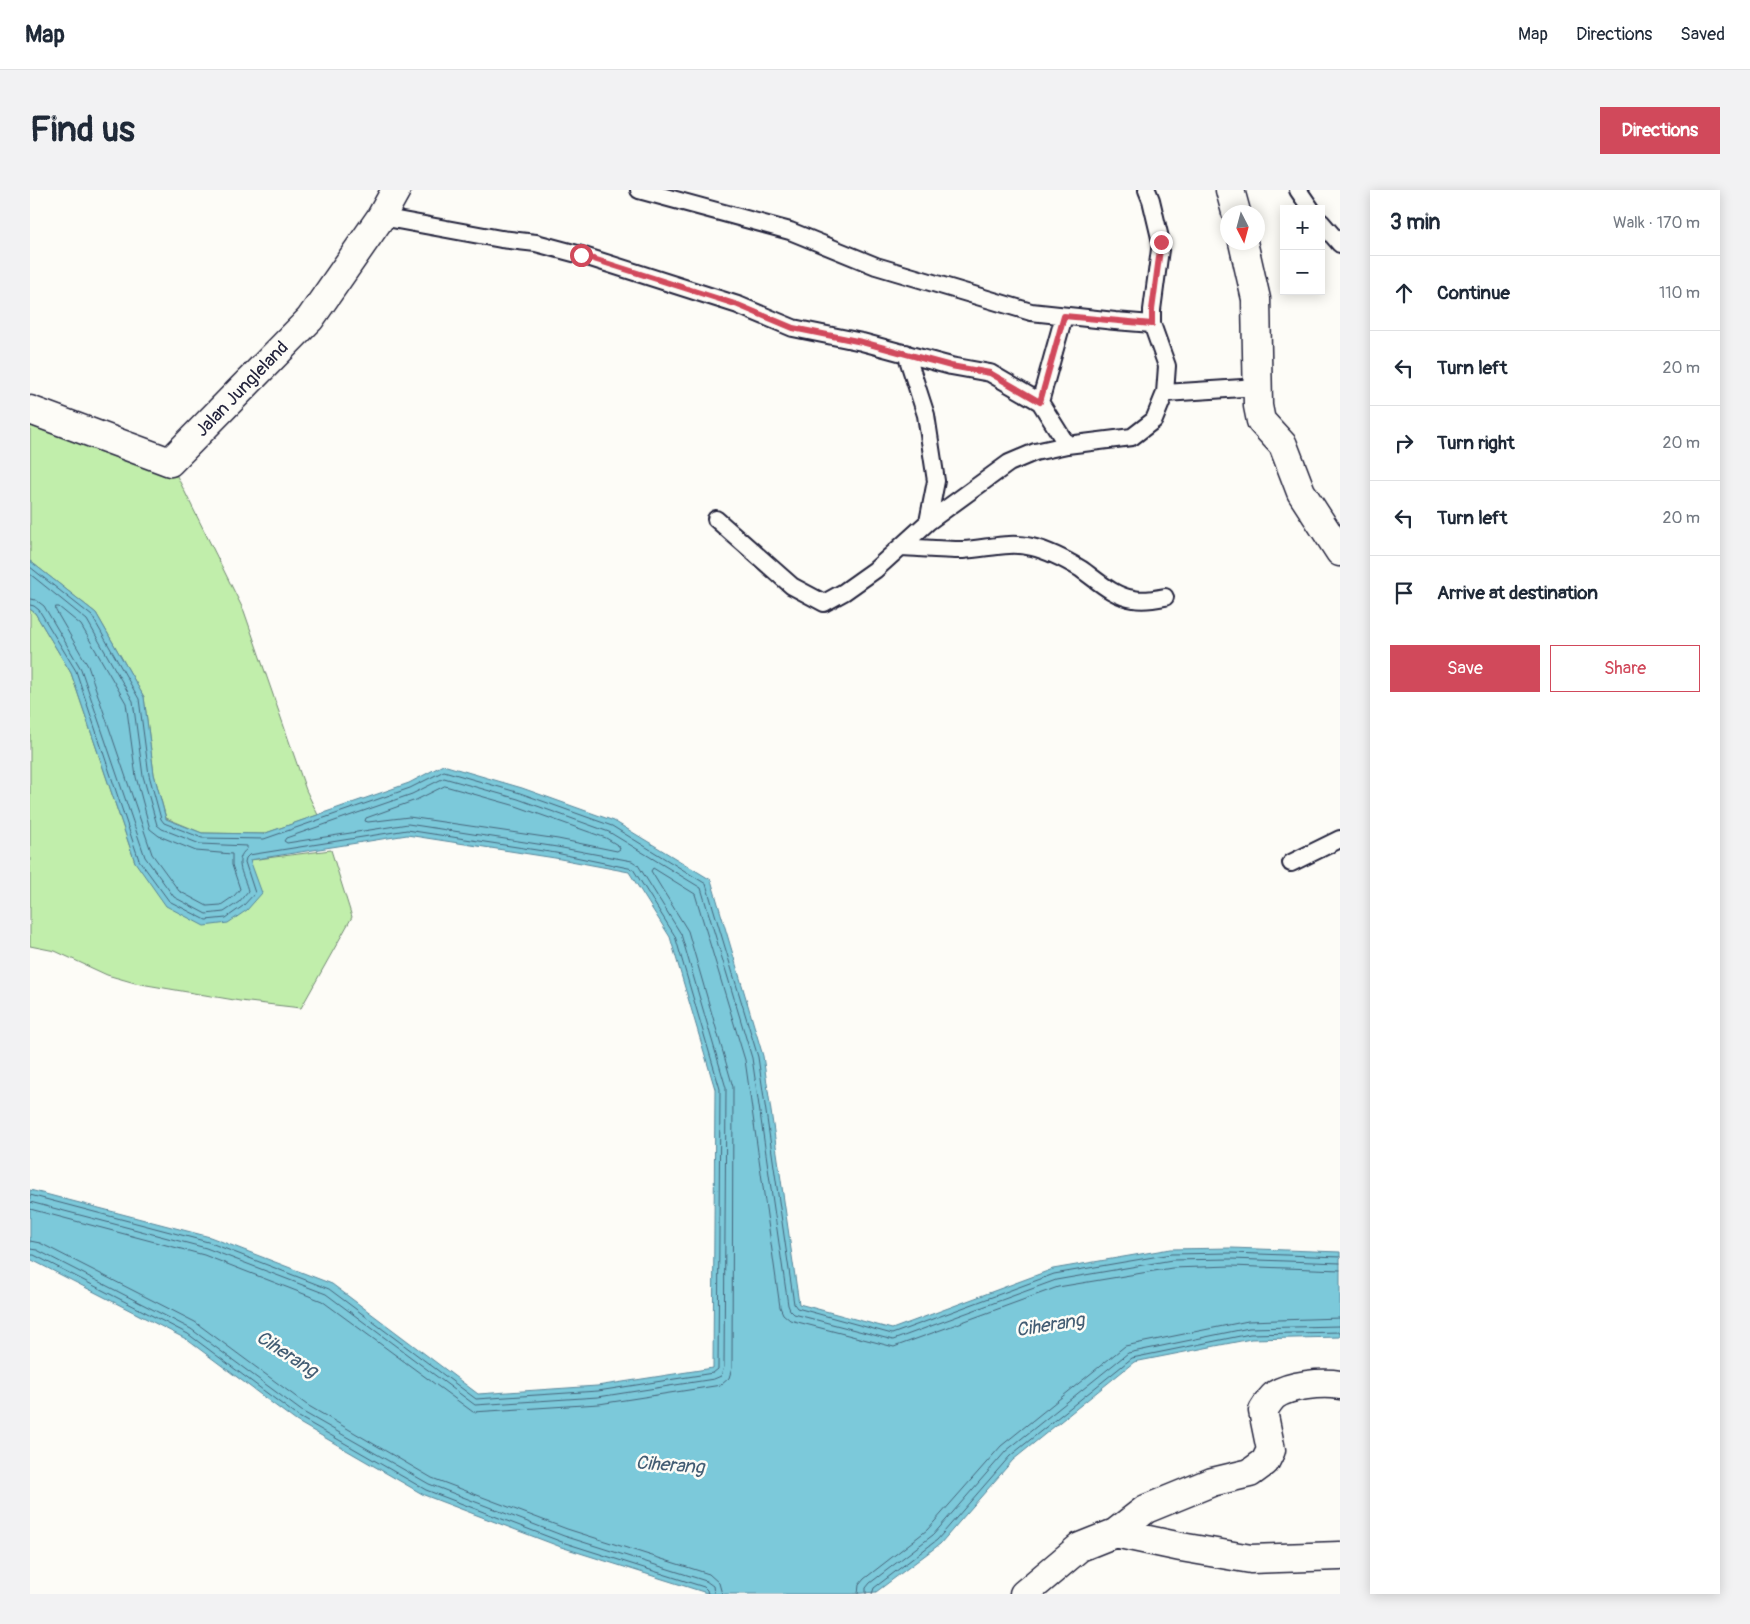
<!DOCTYPE html>
<html lang="en">
<head>
<meta charset="utf-8">
<style>
  body { margin:0; font-family:Pangolin,sans-serif; background:#f2f2f3; color:#1f2937 }
  .controls { position:absolute; right:15px; top:15px; display:grid; overflow:hidden; border-radius:0px; box-shadow:0 2px 12px #0003 }
  .controls button { width:45px; height:45px; display:grid; place-items:center; padding:0; border:0; border-bottom:1px solid #e0e1e3; background:#fff; color:#1f2937; font:25px sans-serif }
  .compass { position:absolute; left:1190px; top:15px; width:45px; height:45px; border-radius:50%; background:#fff; box-shadow:0 2px 12px #0003; rotate:174deg }
  .stop { position:absolute; width:15px; height:15px; margin:-11px; border:4px solid #d1495b; border-radius:50%; background:#fff }
  .stop.end { background:#d1495b; border-color:#fff; box-shadow:0 1px 5px #0008 }
  .list { margin:0; padding:0; list-style:none }
  h2 { display:flex; justify-content:space-between; align-items:center; height:65px; margin:0; padding:0 20px; font-size:21px }
  h2 small { font-size:16px; font-weight:400; color:#747a83 }
  .list li { display:grid; grid-template-columns:32px 1fr auto; gap:15px; align-items:center; box-sizing:border-box; height:75px; padding:0 20px; border-top:1px solid #e0e1e3 }
  .list b { display:block; font-size:19px; white-space:nowrap }
  .list em { font-size:16px; font-style:normal; color:#747a83 }
  .actions { display:flex; gap:10px; padding:15px 20px }
  .actions a { flex:1; padding:11px 0; border:1px solid #d1495b; border-radius:0px; text-align:center; font-size:18px; color:#d1495b }
  .actions .main { background:#d1495b; color:#fff }
  .icon { flex:none; width:28px; height:28px; fill:none; stroke:currentColor; stroke-width:2; stroke-linecap:round; stroke-linejoin:round }
  .map { position:relative; flex:none; width:1310px; height:1404px; overflow:hidden; border-radius:0px }
  header { display:flex; align-items:center; gap:30px; box-sizing:border-box; height:70px; padding:0 25px; background:#fff; border-bottom:1px solid #e0e1e3 }
  header strong { font-size:24px }
  nav { display:flex; gap:28px; margin-inline-start:auto; font-size:18px }
  .intro { display:flex; align-items:center; justify-content:space-between; box-sizing:border-box; height:120px; padding:0 30px }
  h1 { margin:0; font-size:35px }
  .button { padding:12px 22px; border-radius:0px; background:#d1495b; color:#fff; font-size:18px; font-weight:700 }
  main { display:flex; gap:30px; padding:0 30px }
  aside { flex:1; background:#fff; border-radius:0px; box-shadow:0 2px 12px #0003 }
  .map>svg:first-child { display:block }
  .green { fill:#c1eeab; stroke:#728873 }
  .water { fill:#7cc9da; stroke:#58869a }
  .lines { fill:none; stroke-linecap:round; stroke-linejoin:round }
  .shore { stroke:#46657b; stroke-width:1 }
  .lane-casing { stroke:#22223b; stroke-width:20 }
  .street-casing { stroke:#22223b; stroke-width:31 }
  .lane { stroke:#fdfcf7; stroke-width:16 }
  .street { stroke:#fdfcf7; stroke-width:28 }
  .route { stroke:#d1495b; stroke-width:6 }
  .labels { text-anchor:middle; dominant-baseline:central; stroke-width:5; stroke-linejoin:round; paint-order:stroke }
  .street-label { font-size:18px; fill:#22223b; stroke:#fdfcf7 }
  .water-label { font-size:19px; font-style:italic; fill:#425c73; stroke:#fdfcf7 }
</style>
</head>
<body>
<header>
<strong>Map</strong>
<nav><a>Map</a><a>Directions</a><a>Saved</a></nav>
</header>
<div class="intro"><h1>Find us</h1><a class="button">Directions</a></div>
<main>
<div class="map">
<svg width="1310" height="1404" viewBox="0 0 1310 1404">
  <rect width="100%" height="100%" fill="#fdfcf7"/>
  <filter id="ink" filterUnits="userSpaceOnUse"><feTurbulence type="fractalNoise" baseFrequency=".02" numOctaves="2"/><feDisplacementMap in="SourceGraphic" scale="10" xChannelSelector="R" yChannelSelector="G"/><feConvolveMatrix kernelMatrix="1 2 1 2 8 2 1 2 1" color-interpolation-filters="sRGB"/></filter>
  <g filter="url(#ink)">
    <path class="green" d="M0,220L140,272L214,421L276,600L288,625L233,644L172,643L136,628L124,584L114,507L66,423L0,371Z
      M0,419L5,423L41,483L105,672L220,670L301,660L322,727L271,818L210,811L105,793L77,785L25,761L0,756Z"/>
    <path class="water" d="M0,371L66,423L114,507L124,584L136,629L172,643L233,644L379,593L413,575L492,598L584,631L681,690L733,866L769,1114L862,1139L1023,1079L1140,1059L1201,1058L1310,1062V1147L1221,1149L1104,1172L983,1270L910,1354L846,1402L821,1404H680L531,1357L394,1305L266,1231L156,1149L0,1069V1000L180,1047L302,1094L448,1204L567,1196L683,1178L685,899L640,747L599,682L525,668L377,645L220,670L232,703L217,720L198,733L174,736L136,716L105,672L41,483L5,423L0,419Z"/>
    <g class="lines">
      <path class="shore" d="M0,377L62,426L109,509L119,585L131,629L134,633L172,648L234,649L380,598L414,581L490,603L582,636L676,694L728,867L764,1114L767,1118L862,1144L1024,1084L1141,1064L1201,1063L1310,1067
        M0,384L57,430L103,511L113,586L127,635L132,639L170,654L217,656V659C202,670 215,687 218,701L209,712L194,722L176,724L144,707L115,667L51,479L14,416L6,410L0,409
        M0,415L4,416L9,420L46,481L109,670L139,711L176,730L196,728L213,716L225,703L215,672L216,668L219,665L377,640L526,663L603,679L645,746L690,899L688,1179L683,1183L568,1201L446,1209L299,1099L178,1052L0,1005
        M26,417H29L51,435L96,513L106,587L120,639L129,646L166,661L202,664V675L210,699L204,706L191,715L177,716L149,701L122,664L58,476L26,421Z
        M415,596L486,616L576,648L589,656L590,659L587,661L528,649L379,627L338,632L335,631L336,628L386,610Z
        M0,1012L176,1058L296,1104L445,1215L568,1207L684,1189L691,1186L694,1177L696,898L651,744L608,675L602,671L527,657L378,634L257,653L254,651L256,648L382,604L414,588L488,609L579,642L671,698L722,868L758,1115L760,1120L764,1124L863,1150L1026,1090L1142,1070L1201,1069L1310,1073
        M0,1019L174,1065L292,1111L443,1222L569,1214L691,1195L699,1188L702,1178L703,897L658,741L621,681L623,678L665,704L715,870L750,1117L753,1124L760,1130L864,1157L1028,1097L1142,1078L1201,1076L1310,1080
        M0,1051L10,1053L165,1132L277,1215L402,1288L537,1339L679,1384L689,1393L692,1404
        M0,1059L7,1060L161,1139L273,1222L399,1294L534,1346L676,1391L683,1396L684,1404
        M0,1065H4L158,1144L269,1227L396,1300L532,1352L674,1397L677,1400L678,1404
        M828,1404L829,1395L834,1389L897,1340L971,1256L1095,1156L1218,1131L1310,1128
        M836,1404V1398L840,1393L903,1345L976,1261L1098,1163L1219,1138L1310,1136
        M842,1404L844,1398L907,1350L980,1266L1102,1168L1220,1144L1310,1142"/>
      <g class="lane-casing">
        <path id="lane" d="M609,0L760,41L846,76L1001,122L1085,131L1122,134L1137,176L1135,203L1124,230L1102,247L1037,255L1005,262L979,273L898,332L845,380L814,402L794,413L762,396L686,329
          M1117,0L1121,10L1131,52L1122,120V134
          M1268,0L1281,19
          M351,27L471,49L506,53L551,65L708,115L763,138L832,152L921,176L960,183L1010,212L1037,255
          M1291,32L1310,54
          M876,163L896,225L906,291L898,332
          M1135,203L1228,197
          M1010,212L1034,126
          M872,357C892,358 913,360 933,360C956,359 979,351 1002,357C1019,361 1036,370 1051,379C1068,391 1083,406 1104,409C1114,411 1125,409 1135,407
          M1261,673L1310,649"/>
      </g>
      <g class="street-casing">
        <path id="street" d="M1200,0L1206,22
          M1213,52L1226,109L1228,216L1231,231L1253,255L1271,302L1310,362
          M0,220L140,272L280,129L351,27L366,0
          M1085,1343L1116,1319L1182,1292L1220,1283L1235,1272L1241,1260L1233,1221C1236,1216 1240,1209 1245,1205C1260,1195 1292,1192 1310,1195
          M994,1404L1050,1357L1085,1343L1151,1357L1221,1369L1310,1366"/>
      </g>
      <use href="#lane" class="lane"/>
      <use href="#street" class="street"/>
    </g>
  </g>
  <g class="lines" filter="url(#ink)">
    <path class="route" d="M551,65L708,115L763,138L832,152L921,176L960,183L1010,212L1034,126L1122,134V120L1131,52"/>
  </g>
  <g class="labels">
    <g class="street-label">
      <text transform="translate(212 199) rotate(-46)">Jalan Jungleland</text>
    </g>
    <g class="water-label">
      <text transform="translate(1020 1135) rotate(-9)">Ciherang</text>
      <text transform="translate(257 1164) rotate(33)">Ciherang</text>
      <text transform="translate(640 1275) rotate(4)">Ciherang</text>
    </g>
  </g>
</svg>
<div class="controls">
<button>+</button>
<button>−</button>
</div>
<svg class="compass" viewBox="-18 -18 36 36"><path d="M0-13l5 13h-10z" fill="#e53935"/><path d="M0 13l5-13h-10z" fill="#747a83"/></svg>
<div class="stop" style="left:551px;top:65px"></div>
<div class="stop end" style="left:1131px;top:52px"></div>
</div>
<aside>
<h2>3 min<small>Walk · 170 m</small></h2>
<ul class="list">
<li><svg class="icon" aria-label="ahead" viewBox="0 0 24 24"><path d="M12 20V5M6 11l6-6 6 6"/></svg><div><b>Continue</b></div><em>110 m</em></li>
<li><svg class="icon" aria-label="left" viewBox="0 0 24 24"><path d="M17 20v-9H6M10 6l-5 5 5 5"/></svg><div><b>Turn left</b></div><em>20 m</em></li>
<li><svg class="icon" aria-label="right" viewBox="0 0 24 24"><path d="M7 20v-9h11M14 6l5 5-5 5"/></svg><div><b>Turn right</b></div><em>20 m</em></li>
<li><svg class="icon" aria-label="left" viewBox="0 0 24 24"><path d="M17 20v-9H6M10 6l-5 5 5 5"/></svg><div><b>Turn left</b></div><em>20 m</em></li>
<li><svg class="icon" aria-label="arrive" viewBox="0 0 24 24"><path d="M6 21V4h12l-3 4 3 4H6"/></svg><div><b>Arrive at destination</b></div></li>
</ul>
<div class="actions"><a class="main">Save</a><a>Share</a></div>
</aside>
</main>
</body>
</html>
